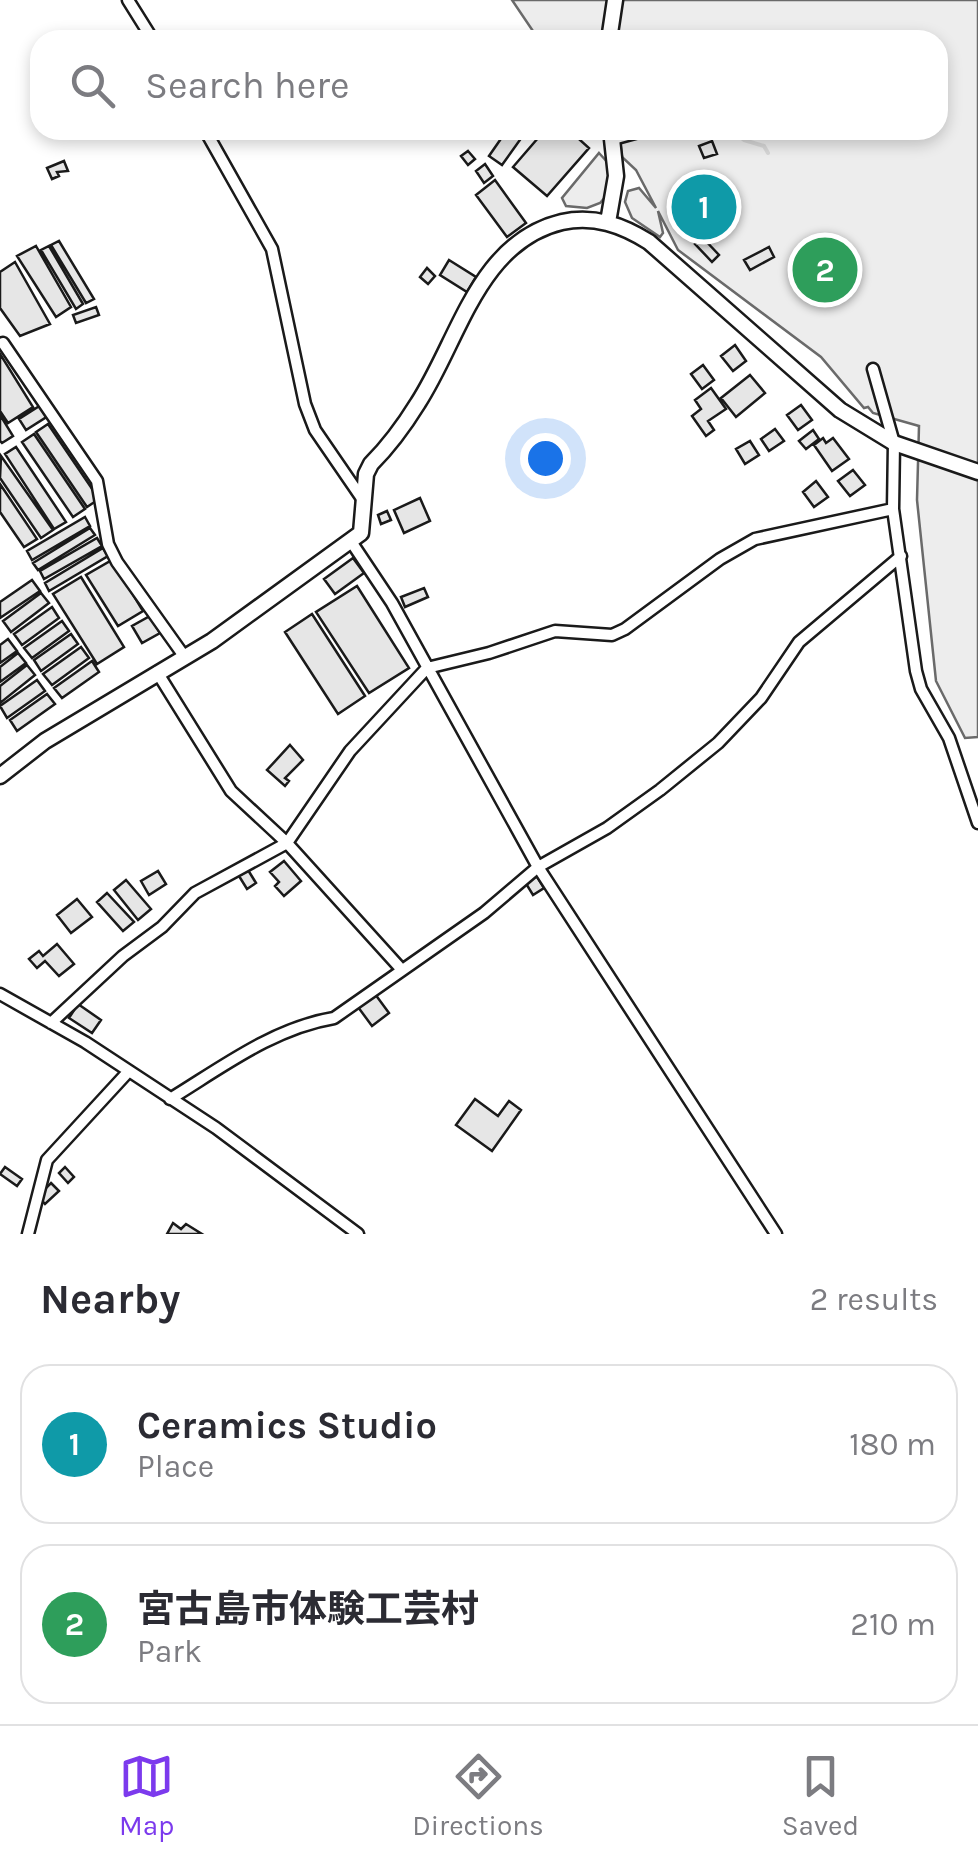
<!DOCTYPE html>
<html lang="en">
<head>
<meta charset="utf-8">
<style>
  body { margin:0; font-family:Karla,"Noto Sans JP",sans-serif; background:#f2f2f3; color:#2b2b33 }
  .you { position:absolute; left:545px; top:458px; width:35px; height:35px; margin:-25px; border:8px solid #fff; border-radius:50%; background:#1a73e8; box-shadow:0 0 0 15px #1a73e833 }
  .badge { display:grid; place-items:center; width:65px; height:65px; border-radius:50%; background:#7c3aed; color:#fff; font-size:32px; font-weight:700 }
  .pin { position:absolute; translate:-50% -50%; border:5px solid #fff; box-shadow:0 2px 10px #0006 }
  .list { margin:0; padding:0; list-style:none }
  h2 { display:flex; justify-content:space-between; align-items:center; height:130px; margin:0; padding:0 40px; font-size:42px }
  h2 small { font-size:32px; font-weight:400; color:#7c7c81 }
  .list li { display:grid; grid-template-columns:65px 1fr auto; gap:30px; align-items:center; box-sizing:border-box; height:160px; margin:0 20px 20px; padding:0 20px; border:2px solid #e1e1e2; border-radius:30px }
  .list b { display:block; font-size:38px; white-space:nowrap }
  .list p { margin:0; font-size:32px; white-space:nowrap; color:#7c7c81 }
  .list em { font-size:32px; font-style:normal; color:#7c7c81 }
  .icon { flex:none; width:55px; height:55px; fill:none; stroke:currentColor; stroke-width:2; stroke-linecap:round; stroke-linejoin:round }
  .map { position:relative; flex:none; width:978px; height:1234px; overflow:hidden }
  .search { position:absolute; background:#fff; box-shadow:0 5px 15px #0003; left:30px; right:30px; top:30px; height:110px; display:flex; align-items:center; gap:25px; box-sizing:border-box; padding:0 35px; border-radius:30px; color:#7c7c81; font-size:38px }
  .sheet { height:490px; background:#fff }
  nav { display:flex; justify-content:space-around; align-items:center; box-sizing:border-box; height:140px; border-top:2px solid #e1e1e2; background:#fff; font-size:28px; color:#7c7c81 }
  nav a { display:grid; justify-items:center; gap:5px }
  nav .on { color:#7c3aed }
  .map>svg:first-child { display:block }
  .built { fill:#ededed; stroke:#6a6a6a; stroke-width:2.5 }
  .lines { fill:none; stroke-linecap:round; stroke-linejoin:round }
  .stream { stroke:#d7d7d7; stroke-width:4 }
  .building { fill:#e6e6e6; stroke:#1a1a1a; stroke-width:2.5 }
  .street-casing { stroke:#1a1a1a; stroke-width:15 }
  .secondary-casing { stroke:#1a1a1a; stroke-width:19 }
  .street { stroke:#fff; stroke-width:10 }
  .secondary { stroke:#fff; stroke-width:14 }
</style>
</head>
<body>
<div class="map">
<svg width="978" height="1234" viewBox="0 0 978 1234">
  <rect width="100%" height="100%" fill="#fff"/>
  <path class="built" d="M512,0H978V737L965,738L936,681L917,500L919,426L873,413L868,407L864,408L821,357L678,250L658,211L663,233L660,237L632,218L625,202L628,191L639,188L656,208L636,170L622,157L619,130H938V40H539Z
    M599,153L609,164L607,195L600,203L587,208L566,206L562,198Z"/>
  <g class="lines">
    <path class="stream" d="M737,134L744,140L764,146L768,153"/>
  </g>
  <path class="building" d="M507,130H527L502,165L489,156Z
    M545,130H569L589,148L547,196L513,167Z
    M712,141L717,154L704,158L699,146Z
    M468,151L475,159L468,165L461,156Z
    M64,161L68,171L57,172L59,176L52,179L47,168Z
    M485,164L493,176L484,183L476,171Z
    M495,180L526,223L507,237L476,195Z
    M704,195L715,214L705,220L694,200Z
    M685,201L693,218L683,223L675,206Z
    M702,237L719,255L712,262L695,244Z
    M59,241L94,299L86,303L51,245Z
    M36,246L71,307L56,317L17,256Z
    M49,246L83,304L76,309L41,250Z
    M769,247L774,257L750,270L744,260Z
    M449,260L476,277L467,292L440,275Z
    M15,262L50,324L20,336L0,308V272Z
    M427,268L435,276L428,284L420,277Z
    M96,307L99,315L76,323L73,315Z
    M735,345L746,361L733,371L721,356Z
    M0,354L33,407L8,423L0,411Z
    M703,365L714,380L702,389L691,374Z
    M750,375L765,393L736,417L721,398Z
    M711,388L726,409L708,421L714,430L706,436L692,416L701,409L695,400Z
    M41,405L48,416L26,430L19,419Z
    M801,405L812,420L798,430L787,415Z
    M0,415L13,436L2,443L0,441Z
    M48,424L99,499L87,507L36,432Z
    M775,429L784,441L769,451L761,439Z
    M813,430L819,439L806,449L799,441Z
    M34,434L85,509L73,517L22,442Z
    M823,438L826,443L833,438L849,459L832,471L814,445Z
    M750,441L759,455L745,464L736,449Z
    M16,447L66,522L54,529L5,454Z
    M1,456L53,530L41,538L0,478Z
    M853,470L865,485L850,496L838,481Z
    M816,481L828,497L814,507L803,492Z
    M0,484L37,539L24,547L0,512Z
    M420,498L430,521L404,533L394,510Z
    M387,511L391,520L381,524L378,515Z
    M85,517L90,526L32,560L27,551Z
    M90,528L95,535L38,570L33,563Z
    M97,538L102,546L44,579L40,571Z
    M103,548L108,556L49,591L45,583Z
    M353,558L364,573L335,594L324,579Z
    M112,560L143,611L118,626L86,575Z
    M81,577L124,647L97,664L53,594Z
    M32,580L40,591L0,618V602Z
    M357,586L409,668L369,693L316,612Z
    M424,588L428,597L405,607L401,597Z
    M41,593L49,603L11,632L3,621Z
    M52,607L59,618L22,645L14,634Z
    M312,614L365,696L338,714L285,632Z
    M150,616L160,633L142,643L132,626Z
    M62,621L69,631L32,658L24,648Z
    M71,634L78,644L41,671L34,660Z
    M8,639L17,651L0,663V645Z
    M81,647L89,658L52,685L43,674Z
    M18,653L26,663L0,682V667Z
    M92,661L99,672L62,698L54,688Z
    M27,665L35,675L0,703V686Z
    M37,680L45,691L7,718L0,706Z
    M47,694L55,704L17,731L10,720Z
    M290,745L303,760L285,778L289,781L285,786L267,770Z
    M284,861L301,881L284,896L275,886L279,882L270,872Z
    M248,870L256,883L247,889L239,876Z
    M158,871L166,884L149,895L141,881Z
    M536,875L544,888L533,895L525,882Z
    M126,880L151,909L138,920L114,890Z
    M107,893L134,922L123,931L97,902Z
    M77,899L92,917L71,933L57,915Z
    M57,944L74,964L59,976L45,961L37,968L29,959L39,951L43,956Z
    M375,994L389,1013L372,1026L358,1007Z
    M78,1004L101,1020L92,1033L69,1018Z
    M475,1099L498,1116L509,1101L521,1110L492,1151L456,1125Z
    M5,1167L22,1179L17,1186L0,1174Z
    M65,1167L74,1177L68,1183L59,1173Z
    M51,1183L59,1191L45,1204L38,1196Z
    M173,1223L181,1229L186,1224L202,1234H167Z"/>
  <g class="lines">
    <g class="street-casing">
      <path id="street" d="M128,0L153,40
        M205,130L272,249L305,404L315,430L363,500
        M613,139L646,130
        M3,343L97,481L108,544L117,562L184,656
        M873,369L894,443L893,509L916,671L921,689L949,738L978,823
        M350,540L392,603L538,867L776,1234
        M157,672L231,791L287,843L402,970
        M0,994L85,1042L216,1128L358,1234
        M51,1023L123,956L162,927L195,893L287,843L350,751L427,668L489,653L555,631L612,635L625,629L720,559L755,539L893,509
        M170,1099C221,1068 273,1028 334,1018L484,913L538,867L607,828L660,790L718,743L761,698L799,642L901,556
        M28,1234L47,1160L128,1072"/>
    </g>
    <g class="secondary-casing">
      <path id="secondary" d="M609,40L615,0
        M608,222L616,176L611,130
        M0,776L45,741L212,641L361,533L366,474L371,464C389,446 405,424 418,403C459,340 478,242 562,222C594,215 622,225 649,242L840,410L894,443L978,472"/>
    </g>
    <use href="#street" class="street"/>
    <use href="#secondary" class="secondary"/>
  </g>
</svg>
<div class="you"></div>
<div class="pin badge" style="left:704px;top:207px;background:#0f9aa8">1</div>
<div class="pin badge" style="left:825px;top:270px;background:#2e9e5b">2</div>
<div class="search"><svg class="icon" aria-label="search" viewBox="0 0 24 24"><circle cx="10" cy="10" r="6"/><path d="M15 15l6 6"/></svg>Search here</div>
</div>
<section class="sheet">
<h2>Nearby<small>2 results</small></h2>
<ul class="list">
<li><span class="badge" style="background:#0f9aa8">1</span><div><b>Ceramics Studio</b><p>Place</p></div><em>180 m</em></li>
<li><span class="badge" style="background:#2e9e5b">2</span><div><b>宮古島市体験工芸村</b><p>Park</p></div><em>210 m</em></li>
</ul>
</section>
<nav>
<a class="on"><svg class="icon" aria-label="map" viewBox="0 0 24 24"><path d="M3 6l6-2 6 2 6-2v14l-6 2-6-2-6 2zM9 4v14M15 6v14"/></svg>Map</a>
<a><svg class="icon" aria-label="directions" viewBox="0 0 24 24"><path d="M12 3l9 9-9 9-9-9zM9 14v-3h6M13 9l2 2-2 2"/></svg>Directions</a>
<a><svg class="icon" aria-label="saved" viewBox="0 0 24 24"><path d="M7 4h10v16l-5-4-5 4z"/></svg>Saved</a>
</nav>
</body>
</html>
